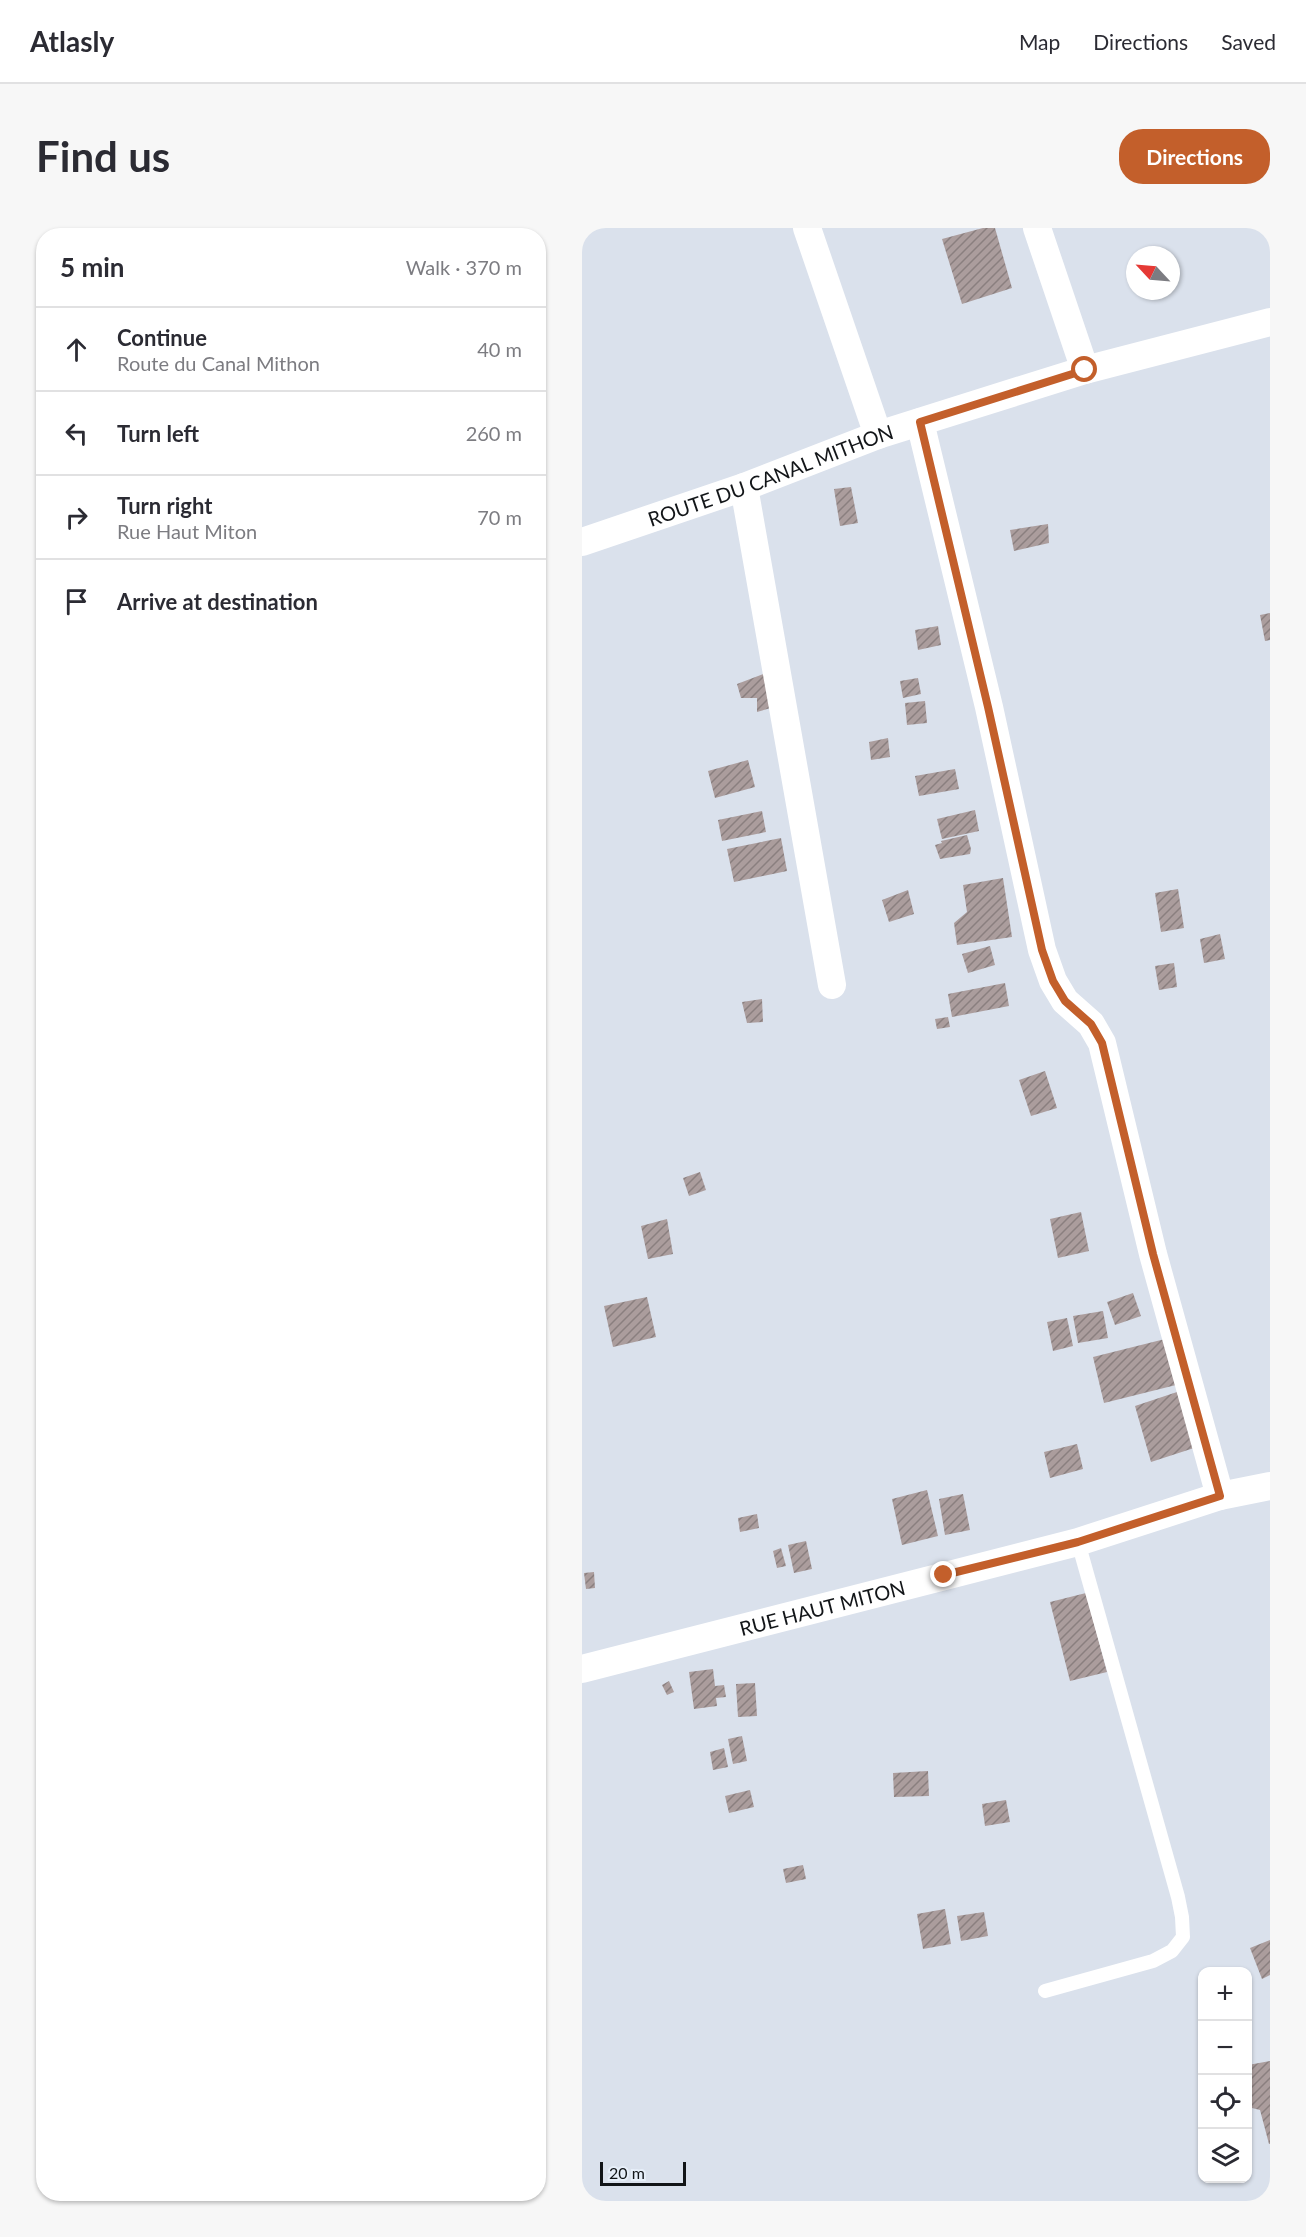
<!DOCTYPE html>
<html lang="en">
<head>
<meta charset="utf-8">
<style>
  body { margin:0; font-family:Lato,sans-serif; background:#f7f7f7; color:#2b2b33 }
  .controls { position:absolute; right:18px; bottom:18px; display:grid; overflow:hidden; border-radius:12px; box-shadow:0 2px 4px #0004 }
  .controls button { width:54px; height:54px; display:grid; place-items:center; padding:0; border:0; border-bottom:2px solid #e1e1e2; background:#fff; color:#2b2b33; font:30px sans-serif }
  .compass { position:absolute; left:544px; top:18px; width:54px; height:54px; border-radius:50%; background:#fff; box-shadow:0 2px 4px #0004; rotate:296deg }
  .scale { position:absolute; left:18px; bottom:15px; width:86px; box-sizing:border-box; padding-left:6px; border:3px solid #121518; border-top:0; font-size:16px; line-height:21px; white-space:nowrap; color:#121518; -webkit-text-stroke:4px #e7eff9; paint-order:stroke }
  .stop { position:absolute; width:18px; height:18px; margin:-14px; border:4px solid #c35f2b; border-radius:50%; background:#fff }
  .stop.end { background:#c35f2b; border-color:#fff; box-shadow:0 2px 6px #0008 }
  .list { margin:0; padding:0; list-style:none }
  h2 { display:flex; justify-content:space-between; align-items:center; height:78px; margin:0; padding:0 24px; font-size:26px }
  h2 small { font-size:20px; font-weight:400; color:#7c7c81 }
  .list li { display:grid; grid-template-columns:39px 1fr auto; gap:18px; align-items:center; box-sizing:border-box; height:84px; padding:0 24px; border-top:2px solid #e1e1e2 }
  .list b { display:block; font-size:22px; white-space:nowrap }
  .list p { margin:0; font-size:20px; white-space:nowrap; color:#7c7c81 }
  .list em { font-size:20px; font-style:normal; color:#7c7c81 }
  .icon { flex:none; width:33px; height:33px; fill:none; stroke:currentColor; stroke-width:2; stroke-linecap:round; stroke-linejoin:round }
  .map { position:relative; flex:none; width:688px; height:1973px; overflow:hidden; border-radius:24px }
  header { display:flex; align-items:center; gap:36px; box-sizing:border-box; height:84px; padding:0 30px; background:#fff; border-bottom:2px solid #e1e1e2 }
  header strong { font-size:28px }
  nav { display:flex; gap:33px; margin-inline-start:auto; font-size:21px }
  .intro { display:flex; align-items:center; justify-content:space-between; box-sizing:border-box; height:144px; padding:0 36px }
  h1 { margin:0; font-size:42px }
  .button { padding:15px 27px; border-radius:24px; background:#c35f2b; color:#fff; font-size:21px; font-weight:700 }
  main { display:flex; gap:36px; padding:0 36px }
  aside { flex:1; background:#fff; border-radius:24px; box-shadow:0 2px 4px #0004 }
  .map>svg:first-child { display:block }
  .building { fill:url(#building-hatch) }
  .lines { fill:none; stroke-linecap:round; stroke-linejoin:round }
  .lane { stroke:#fff; stroke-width:14 }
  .street { stroke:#fff; stroke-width:28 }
  .route { stroke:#c35f2b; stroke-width:8 }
  .labels { text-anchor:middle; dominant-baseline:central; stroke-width:4.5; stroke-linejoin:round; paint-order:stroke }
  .street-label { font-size:20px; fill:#121518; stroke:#e7eff9 }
</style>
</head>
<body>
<header>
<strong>Atlasly</strong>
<nav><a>Map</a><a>Directions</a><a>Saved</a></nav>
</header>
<div class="intro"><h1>Find us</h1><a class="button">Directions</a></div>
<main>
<aside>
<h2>5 min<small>Walk · 370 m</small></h2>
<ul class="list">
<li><svg class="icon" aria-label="ahead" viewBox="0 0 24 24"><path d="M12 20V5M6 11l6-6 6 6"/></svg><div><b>Continue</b><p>Route du Canal Mithon</p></div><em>40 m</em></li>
<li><svg class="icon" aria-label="left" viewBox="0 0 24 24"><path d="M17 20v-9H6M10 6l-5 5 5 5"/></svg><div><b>Turn left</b></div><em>260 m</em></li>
<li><svg class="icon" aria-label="right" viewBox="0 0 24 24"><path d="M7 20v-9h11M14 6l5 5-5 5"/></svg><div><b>Turn right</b><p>Rue Haut Miton</p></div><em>70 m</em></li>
<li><svg class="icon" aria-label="arrive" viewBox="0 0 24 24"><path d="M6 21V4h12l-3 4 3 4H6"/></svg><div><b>Arrive at destination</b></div></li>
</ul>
</aside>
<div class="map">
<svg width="688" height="1973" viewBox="0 0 688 1973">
  <defs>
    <pattern id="building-hatch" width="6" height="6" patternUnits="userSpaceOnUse" patternTransform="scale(1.5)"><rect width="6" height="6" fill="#ab9d9d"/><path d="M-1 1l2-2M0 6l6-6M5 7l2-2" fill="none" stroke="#8a7f7f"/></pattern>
  </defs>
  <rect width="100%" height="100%" fill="#dae1ec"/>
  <path class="building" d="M401,0H413L430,60L380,76L360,11Z
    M269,259L276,295L258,298L252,261Z
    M466,296L467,315L432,323L428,302Z
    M688,385V412L683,413L678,387Z
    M356,398L359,417L336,422L333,402Z
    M184,445L192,479L175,484V470H159L155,456Z
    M336,450L339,466L321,470L318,453Z
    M343,473L345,495L325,497L323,475Z
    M306,510L308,529L289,532L287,514Z
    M166,532L173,559L133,570L126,543Z
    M373,541L377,561L337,568L333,548Z
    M393,582L397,603L360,611L355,591Z
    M180,583L184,604L140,613L136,592Z
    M385,607L389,621L388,626L358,631L353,617L360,615L359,613Z
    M199,610L205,643L152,654L145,621Z
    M421,650L430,709L375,717L372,695L385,684L381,657Z
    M596,661L602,700L579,704L573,665Z
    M326,662L332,686L307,694L300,672Z
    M638,706L643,731L622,735L618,711Z
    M408,718L413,737L386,745L380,726Z
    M592,735L595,759L577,762L573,738Z
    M423,755L427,778L370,789L366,766Z
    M180,771L181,794L165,795L160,774Z
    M366,789L368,799L355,801L353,791Z
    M463,843L475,880L449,888L437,852Z
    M118,944L124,962L107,968L101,950Z
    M499,984L507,1023L476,1030L468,991Z
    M85,991L91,1026L66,1031L59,998Z
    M551,1065L559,1088L533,1097L525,1074Z
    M65,1069L74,1109L31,1119L22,1078Z
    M521,1083L526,1110L496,1115L491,1088Z
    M485,1090L491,1118L471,1123L465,1094Z
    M583,1111L594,1157L522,1175L511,1129Z
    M595,1164L612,1220L569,1234L553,1178Z
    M495,1216L501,1241L468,1250L462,1224Z
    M345,1262L356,1308L320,1317L310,1271Z
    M381,1266L388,1302L363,1307L357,1271Z
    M175,1286L177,1300L158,1304L156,1290Z
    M224,1313L230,1341L212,1345L206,1317Z
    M199,1320L204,1338L195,1340L191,1323Z
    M12,1344L13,1360L4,1361L2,1345Z
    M504,1365L525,1444L488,1453L468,1374Z
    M131,1441L133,1458L142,1457L144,1469L134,1470L135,1478L112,1481L107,1444Z
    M87,1453L92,1464L85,1467L80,1457Z
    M173,1455L175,1488L156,1489L154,1456Z
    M160,1508L165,1533L151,1536L146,1511Z
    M142,1520L146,1539L131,1542L128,1524Z
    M346,1543L347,1568L312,1569L311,1545Z
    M168,1562L172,1579L147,1585L143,1568Z
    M424,1572L428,1594L403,1598L400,1576Z
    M221,1637L224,1651L204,1655L201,1641Z
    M363,1681L369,1716L341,1721L335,1686Z
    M402,1684L406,1708L379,1713L375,1688Z
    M688,1712V1747L680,1751L668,1720Z
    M688,1833V1916H687L678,1882L666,1879V1837Z"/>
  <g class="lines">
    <path class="lane" d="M463,1763L571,1733L590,1723L601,1709L600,1689L596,1669L496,1314"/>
    <g class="street">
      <path d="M225,0L296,207"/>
      <path d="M455,0L503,142"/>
      <path d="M338,194L407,479L460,722L471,753L483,773L509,796L520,815L571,1026L638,1268"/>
      <path d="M162,259L250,757"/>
      <path id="s1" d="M0,314L162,259L296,207L503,142L688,94"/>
      <path id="s2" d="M0,1441L496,1314L638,1268L688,1258"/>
    </g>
  </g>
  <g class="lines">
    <path class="route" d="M362,1347L496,1314L638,1268L571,1026L520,815L509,796L483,773L471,753L460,722L406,479L338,194L503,142"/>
  </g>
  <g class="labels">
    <g class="street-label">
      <text stroke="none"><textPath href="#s1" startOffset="200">ROUTE DU CANAL MITHON</textPath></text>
      <text stroke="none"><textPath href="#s2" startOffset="248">RUE HAUT MITON</textPath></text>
    </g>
  </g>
</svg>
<div class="controls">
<button>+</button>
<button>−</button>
<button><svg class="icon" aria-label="locate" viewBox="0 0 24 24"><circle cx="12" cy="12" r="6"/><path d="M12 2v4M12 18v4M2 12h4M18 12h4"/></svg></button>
<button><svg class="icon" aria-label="layers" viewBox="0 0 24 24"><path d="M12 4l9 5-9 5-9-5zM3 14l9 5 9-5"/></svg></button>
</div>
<svg class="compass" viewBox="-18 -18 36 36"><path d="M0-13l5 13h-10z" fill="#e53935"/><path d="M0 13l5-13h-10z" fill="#7c7c81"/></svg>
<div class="scale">20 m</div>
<div class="stop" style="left:503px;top:142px"></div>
<div class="stop end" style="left:362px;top:1347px"></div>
</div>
</main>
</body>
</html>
